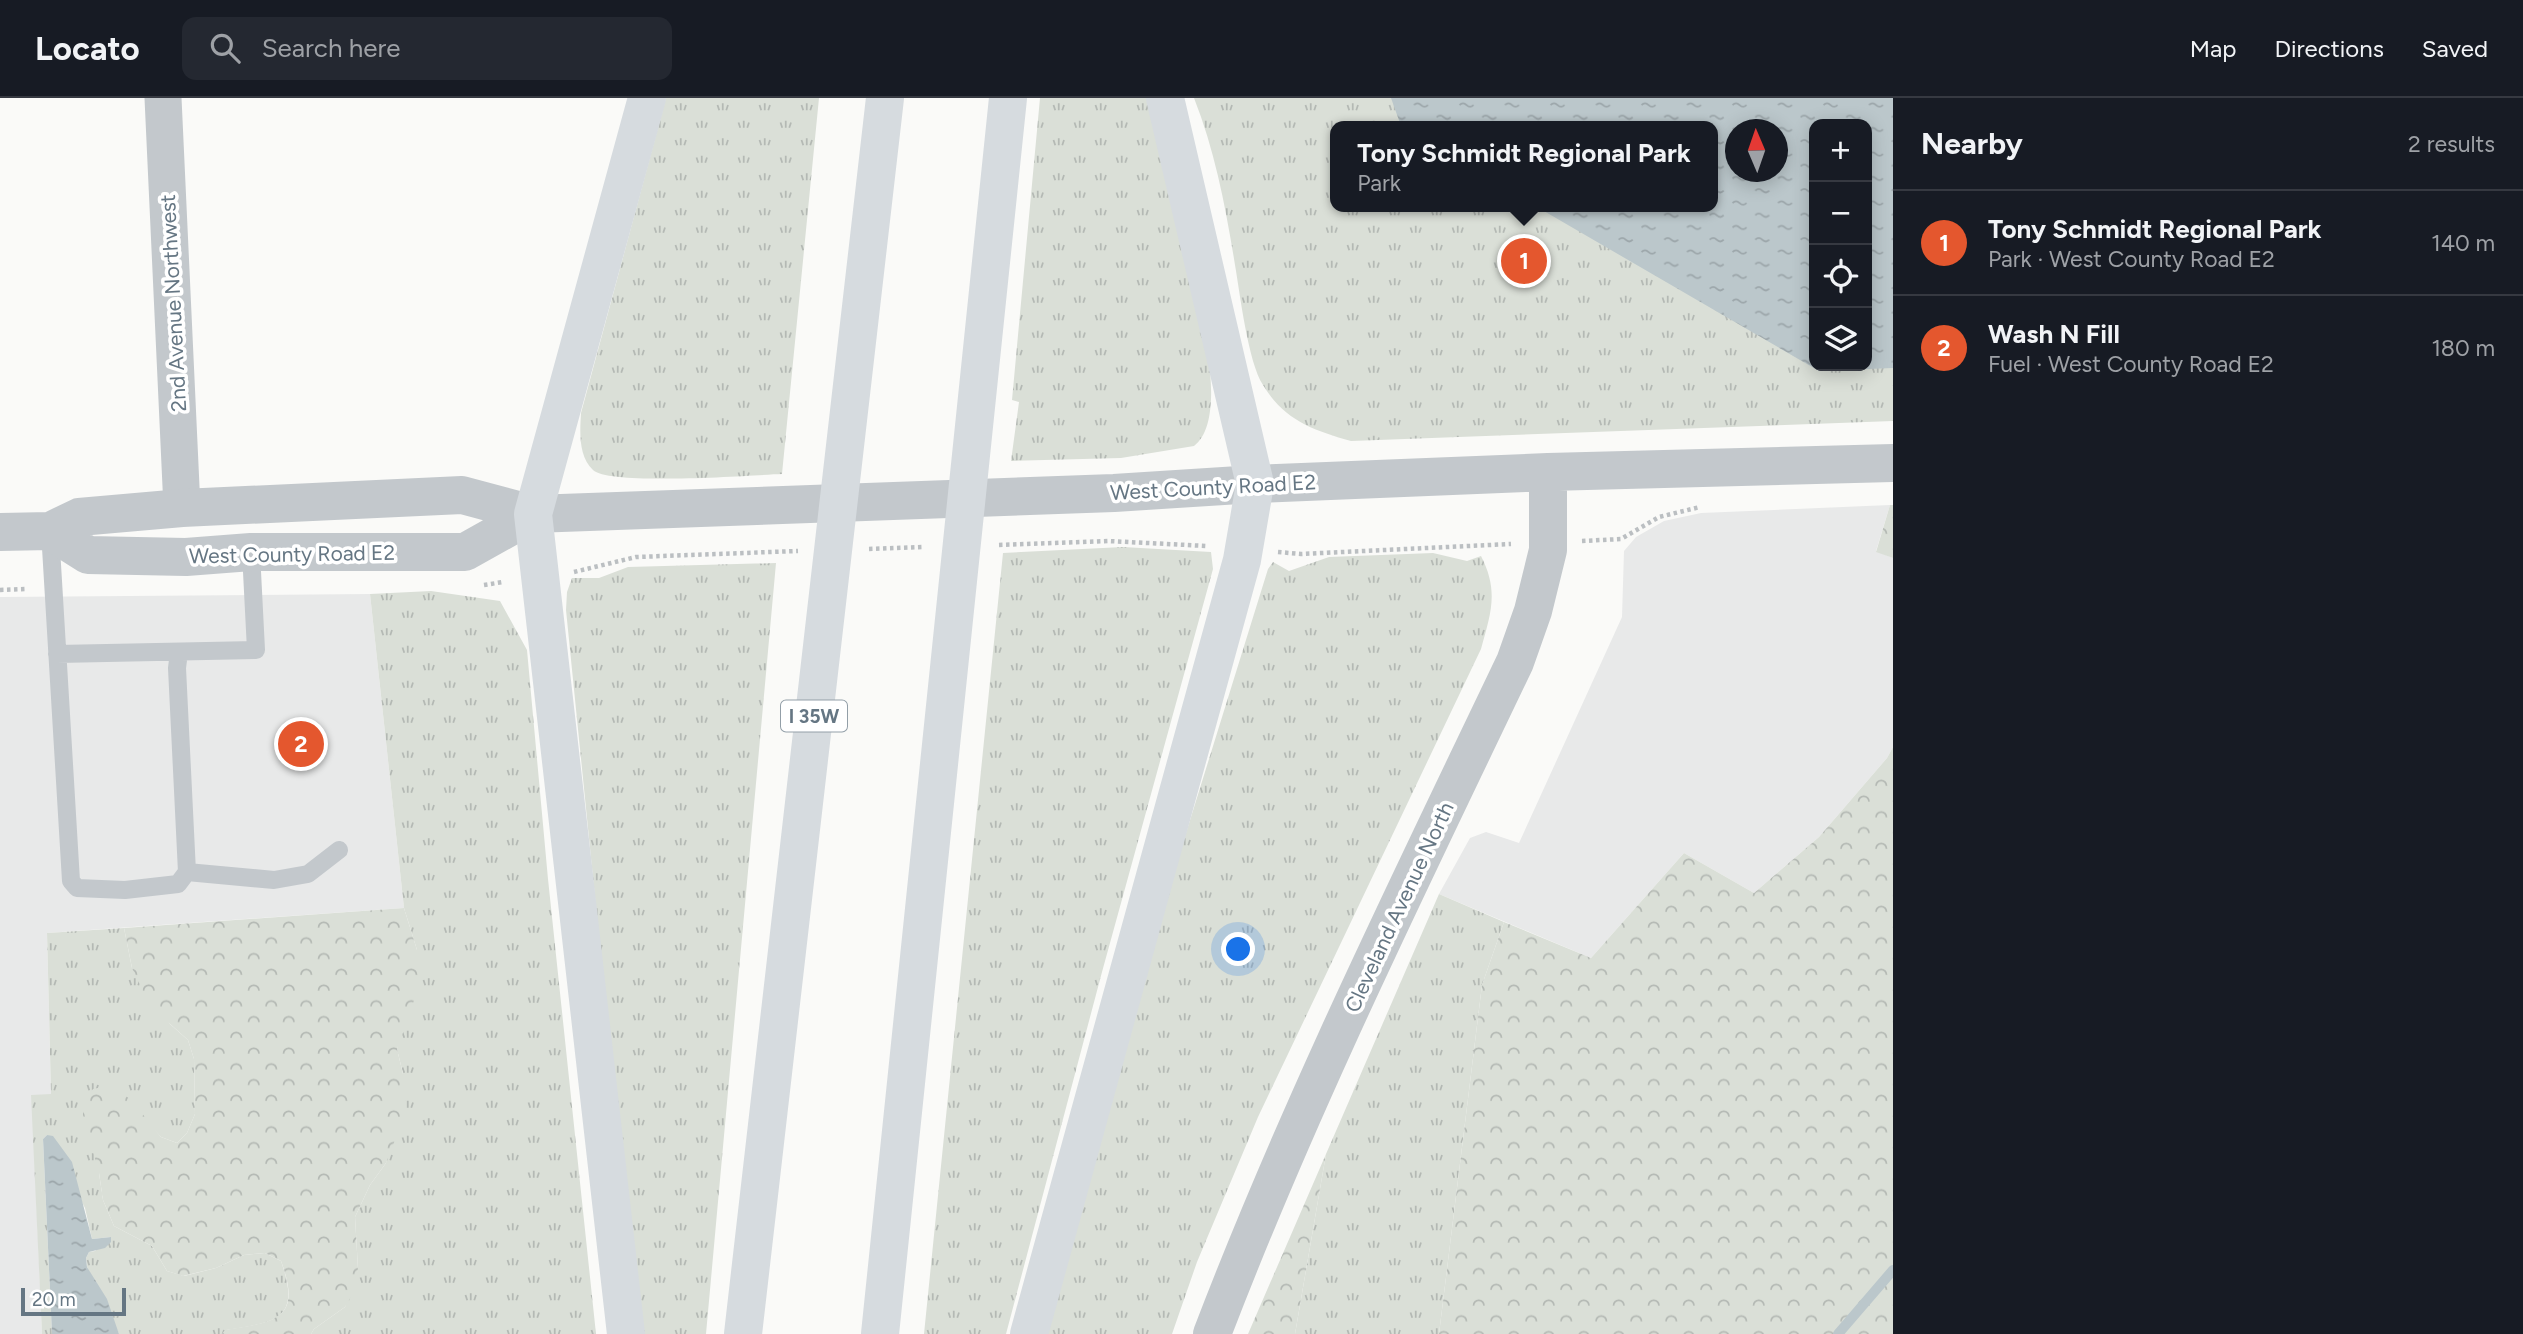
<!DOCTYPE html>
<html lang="en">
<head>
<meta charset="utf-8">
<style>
  body { margin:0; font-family:Figtree,sans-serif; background:#242831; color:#f1f3f6 }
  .controls { position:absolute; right:21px; top:21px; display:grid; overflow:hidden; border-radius:14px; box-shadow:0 4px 18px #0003 }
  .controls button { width:63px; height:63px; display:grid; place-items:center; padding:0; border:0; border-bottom:2px solid #363941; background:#171b24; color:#f1f3f6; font:35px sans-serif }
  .compass { position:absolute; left:1725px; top:21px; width:63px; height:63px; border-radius:50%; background:#171b24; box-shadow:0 4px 18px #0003; rotate:358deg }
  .scale { position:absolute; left:21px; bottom:18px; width:105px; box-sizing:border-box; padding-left:7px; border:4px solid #657683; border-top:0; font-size:19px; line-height:24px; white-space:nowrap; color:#657683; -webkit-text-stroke:5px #fff; paint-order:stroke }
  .you { position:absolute; left:1239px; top:852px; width:24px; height:24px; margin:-18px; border:5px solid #fff; border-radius:50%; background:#1a73e8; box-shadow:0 0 0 10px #1a73e833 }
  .badge { display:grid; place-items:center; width:46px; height:46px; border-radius:50%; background:#e4572e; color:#fff; font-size:23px; font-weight:700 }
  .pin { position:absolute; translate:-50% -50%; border:4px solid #fff; box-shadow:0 2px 7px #0006 }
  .popup { position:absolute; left:1330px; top:23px; width:388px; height:91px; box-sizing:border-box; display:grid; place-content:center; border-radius:14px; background:#171b24; filter:drop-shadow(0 2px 5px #0005); font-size:23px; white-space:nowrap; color:#9ea1a6 }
  .popup b { font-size:26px; color:#f1f3f6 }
  .popup::after { content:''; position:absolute; left:50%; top:100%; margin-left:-14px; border:14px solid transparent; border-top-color:#171b24 }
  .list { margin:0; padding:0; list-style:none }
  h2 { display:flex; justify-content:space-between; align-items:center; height:91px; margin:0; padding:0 28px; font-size:30px }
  h2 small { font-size:23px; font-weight:400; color:#9ea1a6 }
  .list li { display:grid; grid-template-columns:46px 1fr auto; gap:21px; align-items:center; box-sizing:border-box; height:105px; padding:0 28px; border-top:2px solid #363941 }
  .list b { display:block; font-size:26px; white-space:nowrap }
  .list p { margin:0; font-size:23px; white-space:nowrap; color:#9ea1a6 }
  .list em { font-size:23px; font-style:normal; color:#9ea1a6 }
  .icon { flex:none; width:38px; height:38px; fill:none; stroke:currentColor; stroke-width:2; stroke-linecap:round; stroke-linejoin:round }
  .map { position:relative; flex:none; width:1893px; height:1236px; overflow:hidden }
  header { display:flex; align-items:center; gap:42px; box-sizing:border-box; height:98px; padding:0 35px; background:#171b24; border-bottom:2px solid #363941 }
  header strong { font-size:33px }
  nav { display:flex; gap:38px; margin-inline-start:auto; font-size:24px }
  .search { width:490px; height:63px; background:#242831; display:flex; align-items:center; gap:18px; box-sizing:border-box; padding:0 24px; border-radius:14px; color:#9ea1a6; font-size:26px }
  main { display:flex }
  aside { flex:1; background:#171b24 }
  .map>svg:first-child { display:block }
  .built { fill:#e8e9e9 }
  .grass { fill:url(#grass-tufts); fill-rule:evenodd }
  .forest { fill:url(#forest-crowns) }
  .water { fill:url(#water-ripples); fill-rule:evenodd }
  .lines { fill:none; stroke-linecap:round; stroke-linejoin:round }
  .stream { stroke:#bbc7cb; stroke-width:10 }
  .path { stroke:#bbbfc2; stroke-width:4.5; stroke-dasharray:3.5 3.5; stroke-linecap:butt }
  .service { stroke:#c3c8cc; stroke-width:18 }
  .minor { stroke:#c3c8cc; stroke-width:37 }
  .tertiary { stroke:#c3c8cc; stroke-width:38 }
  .motorway { stroke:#d6dbdf; stroke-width:38 }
  .labels { text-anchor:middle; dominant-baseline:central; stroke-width:7; stroke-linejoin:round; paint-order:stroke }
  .shield { fill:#fff; stroke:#939fa8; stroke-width:2 }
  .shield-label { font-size:19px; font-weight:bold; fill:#657683 }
  .street-label { font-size:21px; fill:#657683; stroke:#fff }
</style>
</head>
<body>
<header>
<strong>Locato</strong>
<div class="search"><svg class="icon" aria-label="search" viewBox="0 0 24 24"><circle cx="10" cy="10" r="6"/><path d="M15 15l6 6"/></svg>Search here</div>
<nav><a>Map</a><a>Directions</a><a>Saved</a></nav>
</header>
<main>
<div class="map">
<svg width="1893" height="1236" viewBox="0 0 1893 1236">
  <defs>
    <pattern id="grass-tufts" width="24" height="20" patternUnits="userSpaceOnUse" patternTransform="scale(1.75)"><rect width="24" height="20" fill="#dadfd7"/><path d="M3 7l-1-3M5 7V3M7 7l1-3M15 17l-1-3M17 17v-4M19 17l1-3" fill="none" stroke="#b4b9b4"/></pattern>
    <pattern id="forest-crowns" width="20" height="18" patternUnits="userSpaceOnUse" patternTransform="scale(1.75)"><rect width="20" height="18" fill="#dadfd7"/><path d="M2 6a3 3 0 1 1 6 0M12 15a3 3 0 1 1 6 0" fill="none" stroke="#b4b9b4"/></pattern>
    <pattern id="water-ripples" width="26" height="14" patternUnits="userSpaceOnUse" patternTransform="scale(1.75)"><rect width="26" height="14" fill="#bbc7cb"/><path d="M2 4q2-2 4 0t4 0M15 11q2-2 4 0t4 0" fill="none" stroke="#9ca6aa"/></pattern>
  </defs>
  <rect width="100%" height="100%" fill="#fafaf8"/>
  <path class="built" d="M1890,407L1876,453L1893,460V649L1887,660L1819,739L1754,795L1684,755L1591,860L1439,796L1470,740L1486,734L1519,745L1622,519L1624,453L1636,439L1664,423L1701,415Z
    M370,496L404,810L47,835L51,997L32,998L42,1236H0V499Z"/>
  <path class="grass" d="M666,0H819L782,376C752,377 610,388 593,372C578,358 580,333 581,315Z
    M1040,0H1149C1160,44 1170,87 1180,131C1191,175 1235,317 1194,348L1121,360L1011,363L1019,304L1012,302Z
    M1194,0H1893V323L1351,343C1313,332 1284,322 1263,287C1248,264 1240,196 1235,167C1226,111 1215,53 1194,0ZM1814,26H1867V268H1814ZM1335,28H1713V109H1335ZM1736,32H1778V74H1736Z
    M1123,449L1211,454L1213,471L1102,874L1006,1236H924L1003,455Z
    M1433,455L1467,463L1481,458C1499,493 1491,515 1481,551L1258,1019L1197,1164L1172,1236H1042L1114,967L1268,471L1273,464L1289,473L1329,459Z
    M776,465L706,1236H639L566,512L567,494L572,480H599L628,469Z
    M431,493L500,503L527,552L548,781L596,1236H311L314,1231L345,1209L358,1171L355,1119L370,1087L386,1065L403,976L397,951L417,852L404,810L370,496Z
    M1439,796L1504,824L1482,887L1439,1236H1295L1326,1056Z
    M124,830L132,870L170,926L188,942L194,961L195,1016L187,1035L177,1045L161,1039L148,1025L99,1075L103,1102L114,1128L152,1148L167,1173L184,1178L216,1170L244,1157L265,1155L281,1163C302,1222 276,1224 226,1232L222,1236H119L87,1169L86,1160L89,1154L95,1153L111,1139L92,1141L85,1110L47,1037L43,1041L52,1236H42L31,997L51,996L47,835Z"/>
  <path class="forest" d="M1890,407H1893V460L1876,454Z
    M1893,649V1236H1439L1482,887L1504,824L1591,860L1684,755L1754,795L1819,739L1887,660Z
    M404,810L417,852L419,880L412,910L397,951L403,976L406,1014L386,1065L370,1087L355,1119L358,1171L355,1192L345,1209L314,1231L311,1236H222L225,1232C275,1224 303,1222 281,1163L265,1155L244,1157L216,1170L183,1178L167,1173L152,1148L114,1128L103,1102L99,1075L83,1017V1005L93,991L107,988L121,994L132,1003L161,1039L177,1045L187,1035L195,1016L194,961L188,942L150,908L132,870L124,830Z
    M1326,1056L1295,1236H1248Z"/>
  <path class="water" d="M1391,0H1893V270L1819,273L1537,109H1713V28H1401ZM1814,26H1867V268H1814ZM1736,32H1778V74H1736Z
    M47,1037L53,1038L72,1064L92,1141L111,1139V1144L105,1150L89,1154L86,1160L87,1169L107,1201L119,1236H52L43,1041Z"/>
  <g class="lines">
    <path class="stream" d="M1838,1236L1893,1172"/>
    <path class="path" d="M1582,443L1621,441L1659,419L1700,409
      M999,447L1108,443L1207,448
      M869,451L924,449
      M1278,454L1301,456L1511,446
      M574,474L636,459L798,453
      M484,487L503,484
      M0,492L27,491"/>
    <path class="service" d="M50,433L71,783L77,790L125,792L178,786L187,774L177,570L179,554
      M57,556L256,552L251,454
      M187,774L274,782L308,776L339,752"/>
    <path class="minor" d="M163,0L182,410"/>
    <path class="tertiary" d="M50,433L88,457L186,459L251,454H465L533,416
      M0,434L50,433L79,419L182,410L462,397L533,416L1114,395L1255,386L1548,374L1893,365
      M1212,1236C1300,1006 1409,786 1515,564L1533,513L1548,452V374"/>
    <path class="motorway" d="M626,1236L533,416L647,0
      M743,1236L885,0
      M880,1236L1008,0
      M1029,1236L1242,462L1255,386L1165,0"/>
  </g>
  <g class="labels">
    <rect class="shield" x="781" y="602.5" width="66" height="31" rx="5"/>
    <g class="shield-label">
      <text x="814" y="618">I 35W</text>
    </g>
    <g class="street-label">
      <text transform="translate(173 205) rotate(-93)">2nd Avenue Northwest</text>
      <text transform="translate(1213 389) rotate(-3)">West County Road E2</text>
      <text transform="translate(292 456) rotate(-1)">West County Road E2</text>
      <text transform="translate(1399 809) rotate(-65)">Cleveland Avenue North</text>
    </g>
  </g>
</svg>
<div class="controls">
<button>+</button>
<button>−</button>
<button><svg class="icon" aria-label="locate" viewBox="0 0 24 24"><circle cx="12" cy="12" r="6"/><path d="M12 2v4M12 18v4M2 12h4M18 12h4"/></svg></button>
<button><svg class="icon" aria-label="layers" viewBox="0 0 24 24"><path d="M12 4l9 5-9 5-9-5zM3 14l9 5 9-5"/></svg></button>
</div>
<svg class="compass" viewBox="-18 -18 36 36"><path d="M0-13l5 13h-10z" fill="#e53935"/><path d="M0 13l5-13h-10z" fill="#9ea1a6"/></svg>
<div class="scale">20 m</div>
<div class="you"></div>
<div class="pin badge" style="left:1524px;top:163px">1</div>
<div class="popup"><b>Tony Schmidt Regional Park</b>Park</div>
<div class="pin badge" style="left:301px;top:646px">2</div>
</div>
<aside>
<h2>Nearby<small>2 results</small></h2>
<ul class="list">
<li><span class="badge">1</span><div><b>Tony Schmidt Regional Park</b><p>Park · West County Road E2</p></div><em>140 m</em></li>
<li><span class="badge">2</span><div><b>Wash N Fill</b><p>Fuel · West County Road E2</p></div><em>180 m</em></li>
</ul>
</aside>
</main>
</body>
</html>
